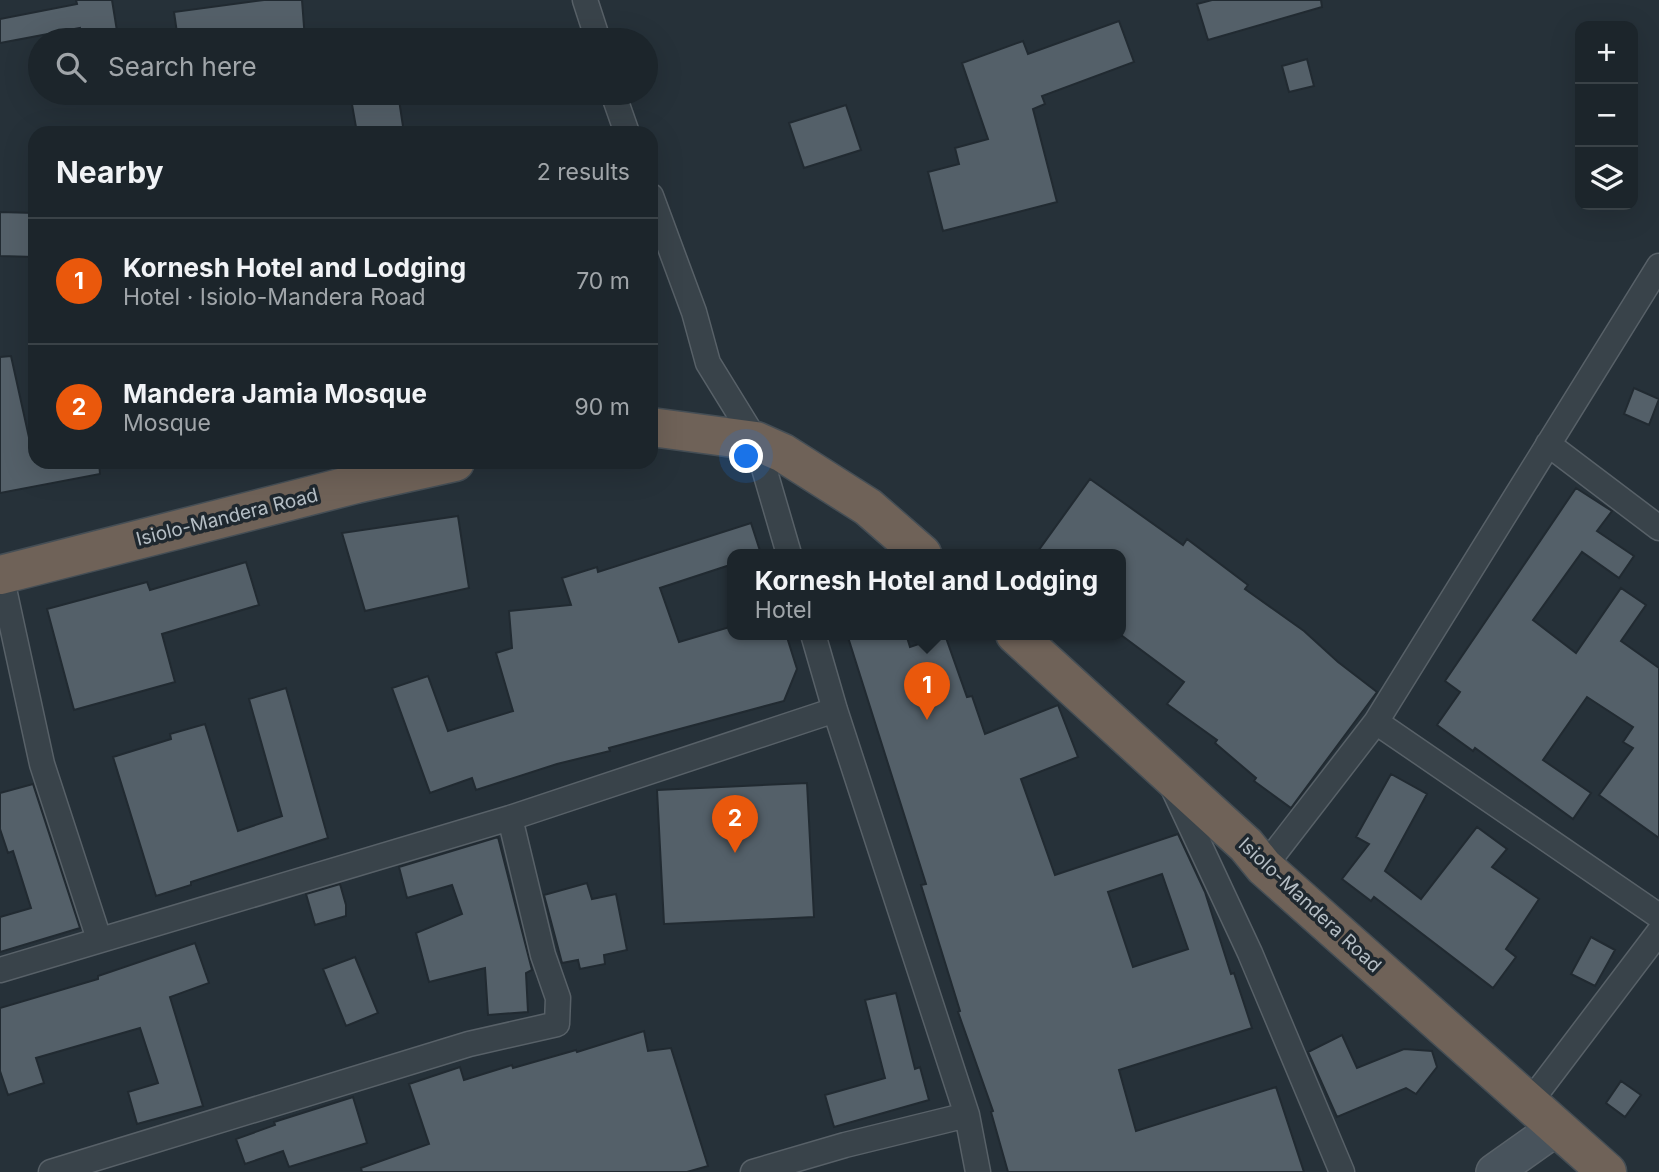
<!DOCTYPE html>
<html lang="en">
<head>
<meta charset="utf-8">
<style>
  body { margin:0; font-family:Inter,sans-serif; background:#293137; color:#f1f3f6 }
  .controls { position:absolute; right:21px; top:21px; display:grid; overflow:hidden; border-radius:14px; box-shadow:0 7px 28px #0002 }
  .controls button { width:63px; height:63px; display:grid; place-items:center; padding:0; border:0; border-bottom:2px solid #3a4247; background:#1c252b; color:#f1f3f6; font:35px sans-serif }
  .you { position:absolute; left:747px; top:457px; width:24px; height:24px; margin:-18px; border:5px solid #fff; border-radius:50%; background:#1a73e8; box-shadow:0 0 0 10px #1a73e833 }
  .badge { display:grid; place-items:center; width:46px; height:46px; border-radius:50%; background:#ea580c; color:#fff; font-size:23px; font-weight:700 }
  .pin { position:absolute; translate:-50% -58px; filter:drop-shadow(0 2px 4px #0008) }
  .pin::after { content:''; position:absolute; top:37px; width:24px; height:21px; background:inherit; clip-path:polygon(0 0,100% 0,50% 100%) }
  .popup { position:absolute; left:727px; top:549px; width:399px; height:91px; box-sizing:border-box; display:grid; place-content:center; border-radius:14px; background:#1c252b; filter:drop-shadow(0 2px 5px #0005); font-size:23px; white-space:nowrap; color:#a0a5a9 }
  .popup b { font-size:26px; color:#f1f3f6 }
  .popup::after { content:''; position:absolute; left:50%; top:100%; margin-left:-14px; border:14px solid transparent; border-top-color:#1c252b }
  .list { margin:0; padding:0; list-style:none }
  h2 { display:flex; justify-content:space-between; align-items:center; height:91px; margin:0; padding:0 28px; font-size:30px }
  h2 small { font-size:23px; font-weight:400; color:#a0a5a9 }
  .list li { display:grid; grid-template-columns:46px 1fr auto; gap:21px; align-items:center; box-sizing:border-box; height:126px; padding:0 28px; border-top:2px solid #3a4247 }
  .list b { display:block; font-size:26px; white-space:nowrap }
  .list p { margin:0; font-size:23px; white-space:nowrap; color:#a0a5a9 }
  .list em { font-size:23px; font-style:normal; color:#a0a5a9 }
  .icon { flex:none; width:38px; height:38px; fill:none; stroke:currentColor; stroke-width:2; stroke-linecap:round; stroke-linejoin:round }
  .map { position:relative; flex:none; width:1659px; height:1172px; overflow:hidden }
  .search { position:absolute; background:#1c252b; box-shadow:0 7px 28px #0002; left:28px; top:28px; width:630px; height:77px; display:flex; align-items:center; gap:18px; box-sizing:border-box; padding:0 24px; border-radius:38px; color:#a0a5a9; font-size:26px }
  .panel { position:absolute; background:#1c252b; box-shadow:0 7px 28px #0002; left:28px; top:126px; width:630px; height:343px; border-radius:21px }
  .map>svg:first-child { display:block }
  .building { fill:#546069; stroke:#212a31; stroke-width:2; fill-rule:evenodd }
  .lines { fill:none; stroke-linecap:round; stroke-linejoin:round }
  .street-casing { stroke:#586168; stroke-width:27 }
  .secondary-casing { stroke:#586168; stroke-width:38 }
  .highway-casing { stroke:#454e55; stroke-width:41 }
  .street { stroke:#39434a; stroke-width:24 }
  .secondary { stroke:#48535c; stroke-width:35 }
  .highway { stroke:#6f6258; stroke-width:38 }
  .labels { text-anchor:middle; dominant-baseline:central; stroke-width:7; stroke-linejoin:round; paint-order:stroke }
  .street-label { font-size:19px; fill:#b5bec5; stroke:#1f282f }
</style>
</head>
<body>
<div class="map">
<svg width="1659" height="1172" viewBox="0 0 1659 1172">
  <rect width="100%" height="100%" fill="#263139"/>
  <path class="building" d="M76,0H112L117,31L82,36L80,28L0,43V19L77,4Z
    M264,0H302L305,40H178L174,12Z
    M1212,0H1321L1322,7L1208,40L1197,4Z
    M1119,21L1134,62L1042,96L1045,104L1033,109L1057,202L943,231L928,172L959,164L955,148L988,139L962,63L1023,41L1028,54Z
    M1307,59L1314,86L1289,92L1282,66Z
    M350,93H398L404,133H357Z
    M846,105L861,150L804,168L789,123Z
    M0,212L35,213V257L0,256Z
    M11,356L32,451L35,450V462H99L100,474L0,493V357Z
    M1634,388L1659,399L1649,425L1624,414Z
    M1090,479L1183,545L1187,539L1248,585L1245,589L1304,631L1338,662L1377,692L1291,808L1254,781L1256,778L1215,743L1217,740L1167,704L1184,682L1121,635V554H1036Z
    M1576,488L1612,511L1597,531L1634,556L1619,578L1582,552L1533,620L1576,653L1621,588L1646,605L1621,641L1659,668V838L1599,795L1633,748L1623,742L1633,727L1587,697L1543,760L1591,793L1573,819L1475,748L1473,751L1437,725L1460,692L1445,681Z
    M458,516L469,588L365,611L342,533Z
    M751,523L761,554H733V564L660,588L679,642L733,626V634H786L797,669L784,701L609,748L610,751L557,764L476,790L472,778L430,793L392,688L428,676L448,731L513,711L496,653L512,648L509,611L571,605L562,578L597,567L598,572Z
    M246,562L259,605L162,634L175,682L74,710L47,609L147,582L150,590Z
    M847,634H906L910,647L945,635L967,697L972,696L985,734L1058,705L1078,757L1021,779L1055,875L1178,834L1205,892L1231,974L1234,973L1252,1028L1119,1070L1136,1131L1276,1087L1304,1172H1008L991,1112L993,1111L958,1012L960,1011L921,885L926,884ZM1162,874L1188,949L1133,967L1108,892Z
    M286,688L328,838L191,882V885L156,896L113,757L171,739L170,734L205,724L238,831L282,816L249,699Z
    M1391,774L1427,794L1385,871L1421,899L1477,827L1507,849L1492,867L1539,899L1506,949L1516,957L1493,988L1374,897L1371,901L1342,879L1369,844L1356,837Z
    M807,783L814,917L664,924L657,790Z
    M33,784L80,928L0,952V917L31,908L13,851L8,853L0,829V793Z
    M498,837L532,970L526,973L528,1012L488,1015L485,968L429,982L416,933L462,914L452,885L407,898L399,867Z
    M587,883L592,899L616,894L627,950L604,955L605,964L580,969L578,960L562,963L544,895Z
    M340,884L346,905V916L315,925L306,894Z
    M1591,937L1615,950L1595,986L1571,974Z
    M195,943L209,983L170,997L203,1106L137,1124L128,1092L158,1083L140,1028L36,1058L44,1083L8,1095L0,1071V1008L98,979V976Z
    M355,957L378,1013L346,1026L323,969Z
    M896,993L915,1069L920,1067L929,1100L834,1127L825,1095L885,1078L865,1000Z
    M644,1031L648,1051L671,1048L708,1166L687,1172H362L361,1168L429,1144L409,1084L460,1067L464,1080L512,1065L513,1068L576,1050L577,1052Z
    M1342,1035L1357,1068L1404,1049L1432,1051L1437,1067L1416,1094L1406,1088L1337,1117L1308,1052Z
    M1621,1081L1641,1095L1625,1117L1606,1103Z
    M353,1097L367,1143L289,1167L283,1151L245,1164L236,1139L275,1125L274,1122Z"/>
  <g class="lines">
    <g class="street-casing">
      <path id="street" d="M585,0L598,40
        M613,93L627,133
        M651,196L694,312L708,363L756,441L789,554
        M1548,444L1659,528
        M1,575L42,764L99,939
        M813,634L835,710L967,1115L978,1172
        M1376,722L1659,916
        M1173,788L1250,953L1342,1172
        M1264,867L1376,722L1659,266
        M0,970L510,818L835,710
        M1530,1102L1659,932
        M51,1172L469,1044L557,1024L558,998L543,955L510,818
        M753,1172L845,1145L967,1115"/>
    </g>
    <g class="secondary-casing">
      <path id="secondary" d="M1494,1172L1556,1128"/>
    </g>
    <g class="highway-casing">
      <path id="highway" d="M651,427L756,441L783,453L868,507L922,554
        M0,575L356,484L455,462
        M1015,634L1246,845L1264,867L1607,1172"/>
    </g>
    <use href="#street" class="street"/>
    <use href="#secondary" class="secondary"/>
    <use href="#highway" class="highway"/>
  </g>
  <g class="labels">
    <g class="street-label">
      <text transform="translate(227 517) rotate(-14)">Isiolo-Mandera Road</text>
      <text transform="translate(1310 905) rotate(43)">Isiolo-Mandera Road</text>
    </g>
  </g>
</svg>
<div class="controls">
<button>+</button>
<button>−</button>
<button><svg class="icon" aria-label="layers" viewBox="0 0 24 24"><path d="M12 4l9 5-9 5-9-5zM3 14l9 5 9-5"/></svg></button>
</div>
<div class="you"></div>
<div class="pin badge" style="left:927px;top:720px">1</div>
<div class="popup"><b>Kornesh Hotel and Lodging</b>Hotel</div>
<div class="pin badge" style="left:735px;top:853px">2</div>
<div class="search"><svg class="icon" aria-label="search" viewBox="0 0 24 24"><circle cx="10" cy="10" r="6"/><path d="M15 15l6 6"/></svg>Search here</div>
<section class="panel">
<h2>Nearby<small>2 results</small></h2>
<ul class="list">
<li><span class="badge">1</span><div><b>Kornesh Hotel and Lodging</b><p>Hotel · Isiolo-Mandera Road</p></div><em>70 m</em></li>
<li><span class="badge">2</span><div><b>Mandera Jamia Mosque</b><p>Mosque</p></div><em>90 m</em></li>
</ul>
</section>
</div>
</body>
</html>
